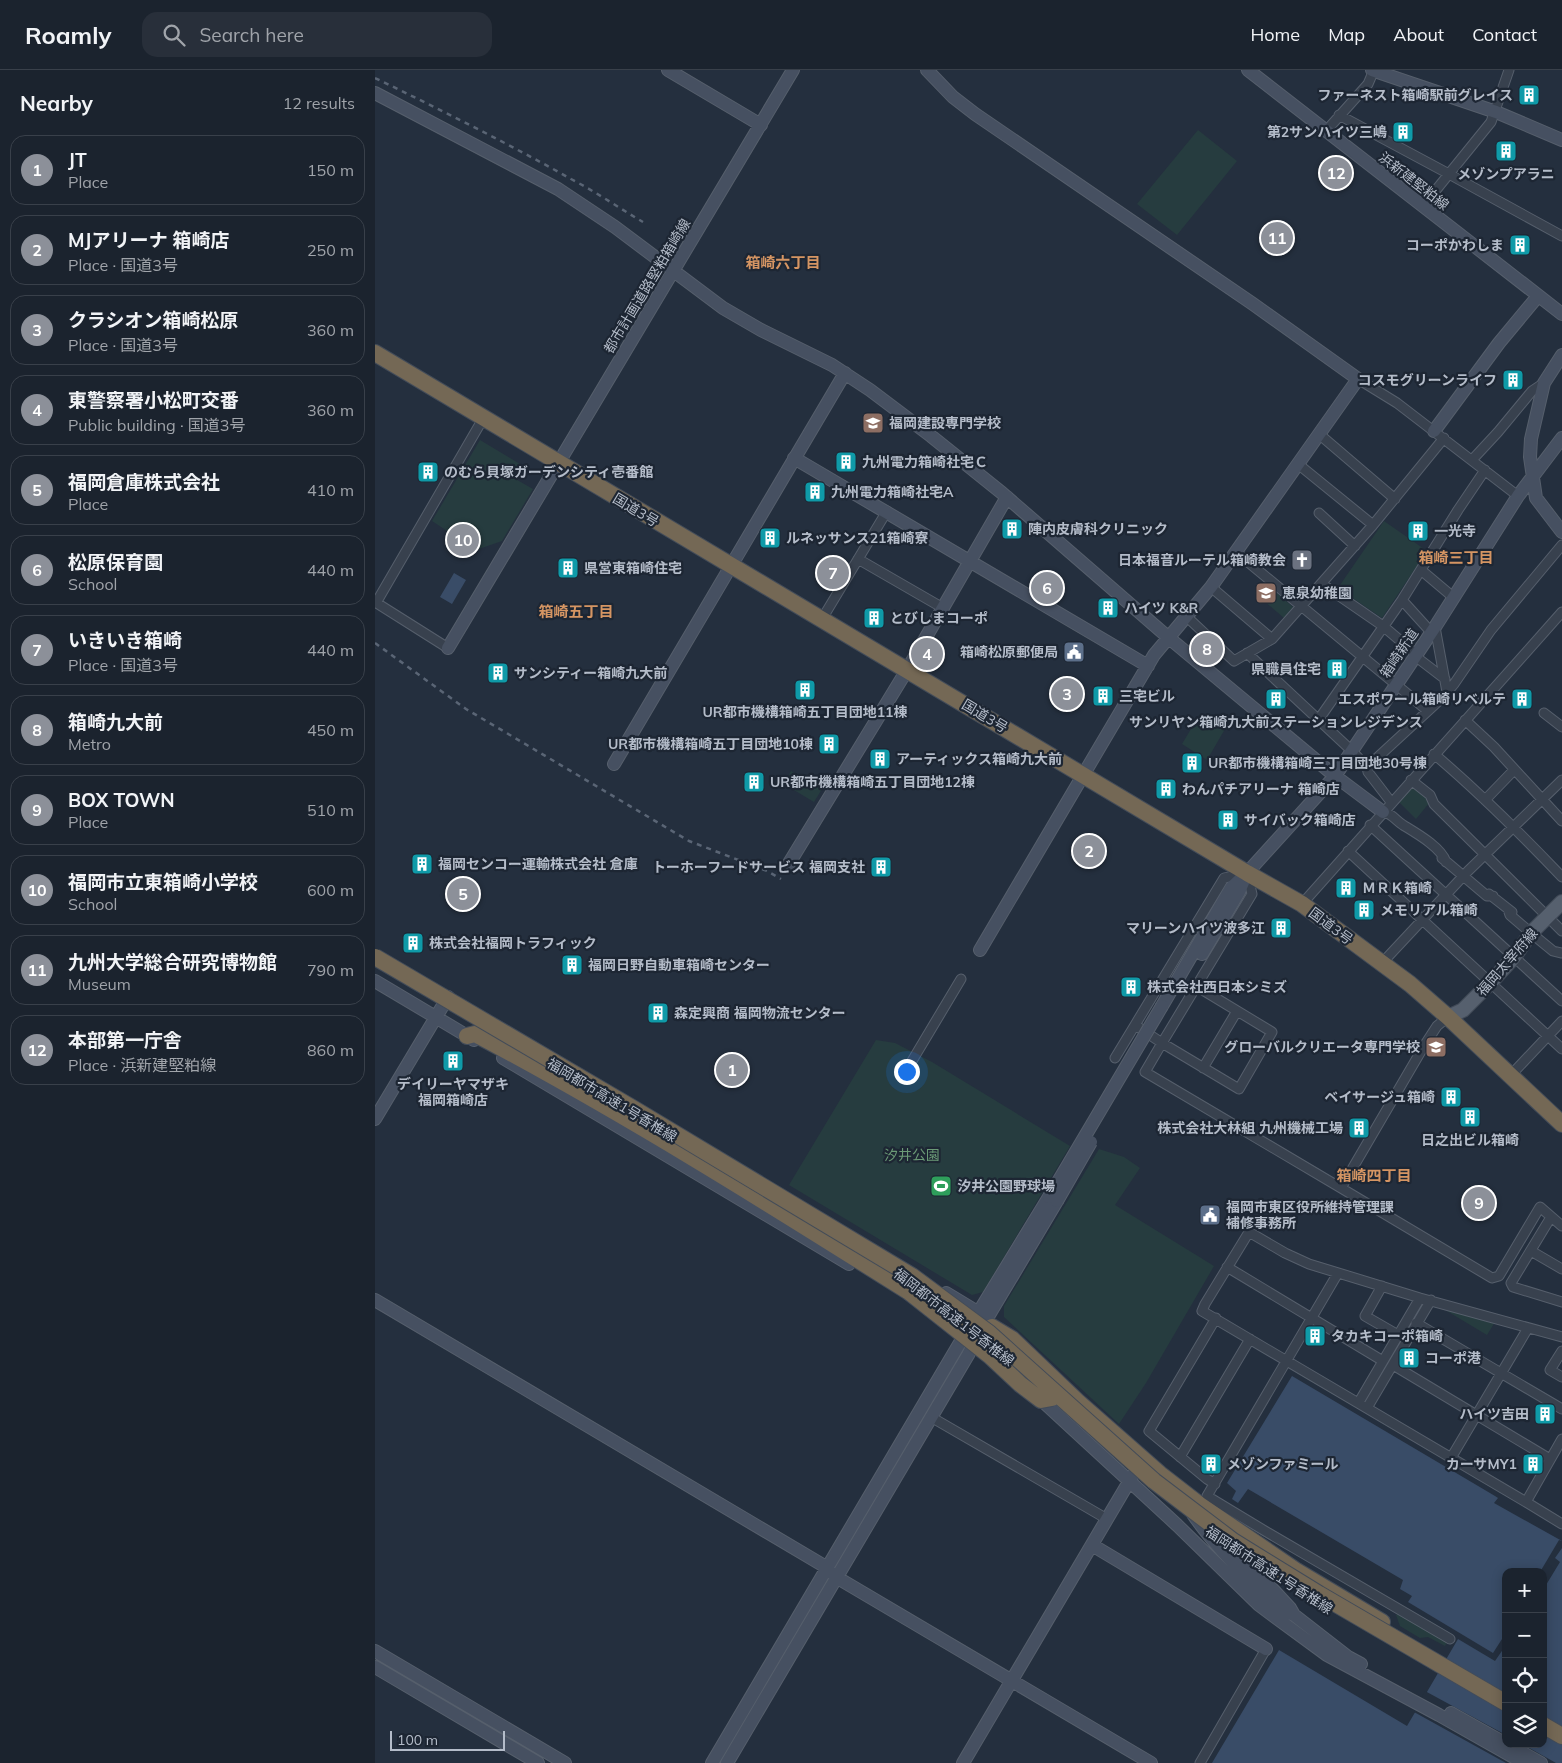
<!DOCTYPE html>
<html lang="en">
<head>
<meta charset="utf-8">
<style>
  body { margin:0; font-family:Mulish,"Noto Sans JP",sans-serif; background:#282f3a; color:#f1f3f6 }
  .controls { position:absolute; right:15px; bottom:15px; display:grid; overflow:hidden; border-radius:10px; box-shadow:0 2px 12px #0003 }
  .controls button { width:45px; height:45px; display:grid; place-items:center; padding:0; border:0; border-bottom:1px solid #39404a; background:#1b232e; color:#f1f3f6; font:25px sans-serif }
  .scale { position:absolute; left:15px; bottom:12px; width:115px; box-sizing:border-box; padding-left:5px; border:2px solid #b4bcc9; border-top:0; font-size:14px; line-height:18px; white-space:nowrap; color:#b4bcc9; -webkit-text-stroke:4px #1d2633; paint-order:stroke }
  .you { position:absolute; left:531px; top:1001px; width:18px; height:18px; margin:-12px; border:4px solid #fff; border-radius:50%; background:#1a73e8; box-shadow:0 0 0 8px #1a73e833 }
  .badge { display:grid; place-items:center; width:32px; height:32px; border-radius:50%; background:#8c9099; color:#fff; font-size:16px; font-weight:700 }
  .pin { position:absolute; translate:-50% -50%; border:2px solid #fff; box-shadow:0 1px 5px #0006 }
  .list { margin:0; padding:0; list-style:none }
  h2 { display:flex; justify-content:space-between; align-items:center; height:65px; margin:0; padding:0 20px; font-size:21px }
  h2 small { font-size:16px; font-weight:400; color:#a0a4aa }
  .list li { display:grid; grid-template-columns:32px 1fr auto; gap:15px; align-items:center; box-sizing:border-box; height:70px; margin:0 10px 10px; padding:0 10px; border:1px solid #39404a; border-radius:15px }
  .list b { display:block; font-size:19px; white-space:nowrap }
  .list p { margin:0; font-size:16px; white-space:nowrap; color:#a0a4aa }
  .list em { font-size:16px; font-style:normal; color:#a0a4aa }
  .icon { flex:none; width:28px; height:28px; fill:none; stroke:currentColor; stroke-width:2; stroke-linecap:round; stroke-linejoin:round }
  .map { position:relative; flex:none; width:1187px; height:1693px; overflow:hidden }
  header { display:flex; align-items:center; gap:30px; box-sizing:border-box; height:70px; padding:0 25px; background:#1b232e; border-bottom:1px solid #39404a }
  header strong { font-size:24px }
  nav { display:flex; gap:28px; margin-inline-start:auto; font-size:18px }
  .search { width:350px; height:45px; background:#282f3a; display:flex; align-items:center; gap:12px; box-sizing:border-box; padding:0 18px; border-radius:15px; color:#a0a4aa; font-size:19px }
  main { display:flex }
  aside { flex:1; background:#1b232e }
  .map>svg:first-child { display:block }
  .green { fill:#263c3f }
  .water { fill:#394c67 }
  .pier { fill:#242f3e }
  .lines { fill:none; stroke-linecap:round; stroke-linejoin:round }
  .street-casing { stroke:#565f6c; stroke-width:11 }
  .secondary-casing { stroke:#565f6c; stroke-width:14 }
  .primary-casing { stroke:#414a57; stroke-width:16 }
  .highway-casing { stroke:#434c59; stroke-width:18 }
  .street { stroke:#38414e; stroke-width:9 }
  .secondary { stroke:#465061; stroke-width:12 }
  .primary { stroke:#56606e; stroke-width:14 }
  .highway { stroke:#746855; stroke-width:16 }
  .rail { stroke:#5a6575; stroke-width:2.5; stroke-dasharray:5 5; stroke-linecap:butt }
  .secondary-bridge-casing { stroke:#565f6c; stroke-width:14; stroke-linecap:butt }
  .highway-bridge-casing { stroke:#434c59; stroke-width:18; stroke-linecap:butt }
  .secondary-bridge { stroke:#465061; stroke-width:12 }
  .highway-bridge { stroke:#746855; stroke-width:16 }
  .labels { text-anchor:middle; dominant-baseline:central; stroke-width:4.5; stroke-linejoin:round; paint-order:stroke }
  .poi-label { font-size:14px; font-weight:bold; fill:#b4bcc9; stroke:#1d2633; text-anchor:start }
  .street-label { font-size:14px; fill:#b4bcc9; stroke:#1d2633 }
  .park-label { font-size:14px; fill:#6b9a76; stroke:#1d2633 }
  .neighbourhood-label { font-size:15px; font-weight:bold; fill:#d59563; stroke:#1d2633 }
</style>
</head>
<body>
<header>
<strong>Roamly</strong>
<div class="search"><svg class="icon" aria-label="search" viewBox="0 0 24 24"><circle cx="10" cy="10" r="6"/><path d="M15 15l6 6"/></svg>Search here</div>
<nav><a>Home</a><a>Map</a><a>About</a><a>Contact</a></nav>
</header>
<main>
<aside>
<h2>Nearby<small>12 results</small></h2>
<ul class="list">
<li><span class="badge">1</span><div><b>JT</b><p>Place</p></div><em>150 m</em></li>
<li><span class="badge">2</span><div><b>MJアリーナ 箱崎店</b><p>Place · 国道3号</p></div><em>250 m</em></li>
<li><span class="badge">3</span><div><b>クラシオン箱崎松原</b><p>Place · 国道3号</p></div><em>360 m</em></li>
<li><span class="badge">4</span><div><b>東警察署小松町交番</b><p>Public building · 国道3号</p></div><em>360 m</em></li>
<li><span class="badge">5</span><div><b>福岡倉庫株式会社</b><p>Place</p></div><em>410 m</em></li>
<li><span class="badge">6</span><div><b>松原保育園</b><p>School</p></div><em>440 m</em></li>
<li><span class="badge">7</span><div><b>いきいき箱崎</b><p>Place · 国道3号</p></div><em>440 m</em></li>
<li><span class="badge">8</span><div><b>箱崎九大前</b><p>Metro</p></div><em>450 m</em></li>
<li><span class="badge">9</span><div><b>BOX TOWN</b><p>Place</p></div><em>510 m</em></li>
<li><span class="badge">10</span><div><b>福岡市立東箱崎小学校</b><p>School</p></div><em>600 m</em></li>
<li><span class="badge">11</span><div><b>九州大学総合研究博物館</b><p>Museum</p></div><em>790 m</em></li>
<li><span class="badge">12</span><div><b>本部第一庁舎</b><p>Place · 浜新建堅粕線</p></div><em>860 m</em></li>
</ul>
</aside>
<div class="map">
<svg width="1187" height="1693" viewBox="0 0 1187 1693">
  <rect width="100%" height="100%" fill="#242f3e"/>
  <path class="green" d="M823,60L862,91L802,165L762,134Z
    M105,370L145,394L137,407L158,419L127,471L101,480L57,451Z
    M1009,451L1052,481L1007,548L963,518Z
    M889,512L918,537L909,548L880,523Z
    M825,644L850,659L832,690L807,674Z
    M416,701L447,719L439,732L409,714Z
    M1038,714L1055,732L1041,749L1023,731Z
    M501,970L520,973L557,992L695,1076L608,1222L597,1225L414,1115Z
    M724,1079L749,1087L765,1098L740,1135L839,1196L771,1313L744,1354L629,1247V1236Z
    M1075,1239L1120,1252L1112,1265L1072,1241Z
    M1023,1544L1026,1545L1072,1572L1070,1576L1053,1567L1045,1568L1025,1556L1021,1545Z"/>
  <path class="water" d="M79,503L91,510L77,534L65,527Z
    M917,1306L1120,1426L1123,1428L1119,1433L1187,1471V1693H837L904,1580L1032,1656L1083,1569L1120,1591L1131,1575V1674H1168V1502H1131V1571L1127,1569L1118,1583L1033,1532L1037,1526L1025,1519L1028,1510L873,1419L863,1433L857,1429L861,1421L852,1413Z"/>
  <path class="pier" d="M1184,1470L1187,1471V1478L1180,1488L1185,1492L1168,1520V1502H1165Z
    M1050,1621L1131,1665V1674H1147L1181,1693H1131L1039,1642Z"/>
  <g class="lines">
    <g class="street-casing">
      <path id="street" d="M964,45L1074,104L1187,166
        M951,61L993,14L999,0
        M1048,136L1116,52L1134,0
        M983,309L1022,333L1143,426
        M944,364L1020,429
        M1097,390L1123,362L1157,321L1169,313
        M923,394L998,455
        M944,443L980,476
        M861,482L1053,641
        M483,489L568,538
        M1046,500L1078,527
        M947,514L1008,556L1041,584
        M836,517L897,569
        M1027,530L1056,562
        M0,532L73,578
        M1,533L109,347
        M812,547L859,591L897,569L998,455L1069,368
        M447,549L512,441
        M1060,557L1072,622
        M872,583L977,681L992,697L993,702L1016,732
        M1040,586L1070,609
        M1169,643L1187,657
        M944,649L1027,530L1083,440L1110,400
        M1090,650L1119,677L1187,751
        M1059,684C1104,722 1146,764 1187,807
        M992,697L1067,628L1079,614L1116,560L1187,475
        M1036,710L1055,725L1059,734L1187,861
        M1110,730L1139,700
        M1008,742C1017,743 1021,751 1028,755C1041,763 1066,777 1071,792
        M995,755L1187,931
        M973,781L1187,979
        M1067,788L1112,826H1118
        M872,803L877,824L787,973L760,955L849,808Z
        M1114,824L1137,842
        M927,834L1187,542
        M1133,839L1135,845L1156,863L1178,881L1186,883
        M1007,893L1093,801L1187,710
        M821,916L897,962L864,1019L787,973L770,1002L966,1118
        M1073,947L1062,956L1049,976L966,1118L1117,1208L1124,1206L1165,1137L1187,1156
        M740,988L760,955
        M537,991L586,909
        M828,998L862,941
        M1135,1006L1187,951
        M1176,1147L1136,1213L1138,1217L1187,1232
        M1156,1181L1187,1199
        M852,1197L1008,1291
        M963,1203L832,1426L890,1461L1075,1569
        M1007,1216L990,1246L1023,1265
        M1041,1253L1187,1339
        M1187,1267L1045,1228L934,1194L910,1183L874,1162L830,1234L827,1241L1151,1432L1187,1369
        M1187,1281L1175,1300L1187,1307
        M1018,1295L1175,1389
        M984,1332L1045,1228
        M992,1338L1056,1230
        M556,1347L732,1449
        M805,1387L875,1269
        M1076,1388L1153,1258
        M840,1414L832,1409L774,1361L841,1248
        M1151,1432L1187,1454
        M825,1693L891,1579"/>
    </g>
    <g class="secondary-casing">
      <path id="secondary" d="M293,0L386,55
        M552,0L578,27L600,44L878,234L983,309L836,517L779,585L605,880
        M873,0L1187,244
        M997,0L1121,42L1187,70
        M0,23L183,119L240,157L348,238L386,260L457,295L495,320L556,366L627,423L794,568L960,706L1008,742
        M1187,285L1169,313L1156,369L1155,387L1161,428L1187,462
        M1059,361L1124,273L1163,226
        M419,388L773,596
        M73,578L418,0
        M239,694L470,303
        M413,795L532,600L632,427
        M827,884L864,822L870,808
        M0,911L99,970
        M787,936L856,818L872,803L960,706L1060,557L1143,426L1187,368
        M128,988L474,1194
        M0,1049L73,927
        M571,1223L604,1243L623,1264
        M0,1230L451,1497L461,1507L776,1693
        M661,1325L802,1455L884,1535L900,1547L952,1585L1064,1645L1149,1693
        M818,1444C834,1468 894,1537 919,1545L973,1587L986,1594
        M856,1474L915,1538L919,1545
        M717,1475L891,1579
        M0,1581L190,1693
        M0,1597L163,1693
        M1076,1643L1126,1671
        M1141,1679L1166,1693
        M337,1693L583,1276L674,1127
        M352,1693L593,1285L611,1250L682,1131
        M588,1693L758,1405"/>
    </g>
    <g class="primary-casing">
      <path id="primary" d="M1073,947L1088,940L1116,912L1139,887L1156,863L1187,832"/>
    </g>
    <g class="highway-casing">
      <path id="highway" d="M0,283L872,803L927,834L1035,914L1073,947L1187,1054
        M92,966L100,964C249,1043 391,1132 534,1222
        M617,1257L637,1269L703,1332L785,1404L825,1435L920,1500L1007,1552
        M1168,1655L1187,1666"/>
    </g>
    <use href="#street" class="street"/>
    <use href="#secondary" class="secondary"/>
    <use href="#primary" class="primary"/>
    <use href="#highway" class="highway"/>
    <path class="rail" d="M0,8C66,40 132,73 196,109C221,122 244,138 268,152
      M0,573L91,639L314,771L392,801L406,809"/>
    <g class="secondary-bridge-casing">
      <path id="secondary-bridge" d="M674,1127L787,936
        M682,1131L716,1072"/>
    </g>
    <g class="highway-bridge-casing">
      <path id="highway-bridge" d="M0,887L259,1039L537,1206L614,1263L779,1411L858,1471L944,1524L1131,1633
        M534,1222L615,1286L645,1314L666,1330L677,1328"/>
    </g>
    <use href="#secondary-bridge" class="secondary-bridge"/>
    <use href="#highway-bridge" class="highway-bridge"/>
  </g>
  <defs>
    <g id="building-square" transform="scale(1.125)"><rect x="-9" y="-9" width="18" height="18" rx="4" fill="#0f9aa8" stroke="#1d2633"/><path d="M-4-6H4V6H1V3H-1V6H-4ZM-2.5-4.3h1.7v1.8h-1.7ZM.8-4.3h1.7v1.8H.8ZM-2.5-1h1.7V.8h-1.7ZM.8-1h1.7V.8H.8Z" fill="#fff"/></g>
    <g id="university-square" transform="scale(1.125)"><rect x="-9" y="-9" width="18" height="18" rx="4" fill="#8d6e63" stroke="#1d2633"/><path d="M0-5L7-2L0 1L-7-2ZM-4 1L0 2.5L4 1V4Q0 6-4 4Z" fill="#fff"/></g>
    <g id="church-square" transform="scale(1.125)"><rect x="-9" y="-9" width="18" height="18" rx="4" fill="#6b7280" stroke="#1d2633"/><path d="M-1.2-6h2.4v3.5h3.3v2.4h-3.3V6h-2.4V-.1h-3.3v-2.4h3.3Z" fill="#fff"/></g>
    <g id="school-square" transform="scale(1.125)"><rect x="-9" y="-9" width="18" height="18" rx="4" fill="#8d6e63" stroke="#1d2633"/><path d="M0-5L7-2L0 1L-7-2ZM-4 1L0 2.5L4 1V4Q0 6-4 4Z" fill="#fff"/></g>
    <g id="civic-square" transform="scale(1.125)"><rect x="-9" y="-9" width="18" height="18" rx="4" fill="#5c6f8a" stroke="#1d2633"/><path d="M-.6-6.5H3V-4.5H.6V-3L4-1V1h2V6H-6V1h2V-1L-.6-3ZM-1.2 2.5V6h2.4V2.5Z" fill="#fff"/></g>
    <g id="stadium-square" transform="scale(1.125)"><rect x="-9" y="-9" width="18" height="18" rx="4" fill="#2e9e5b" stroke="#1d2633"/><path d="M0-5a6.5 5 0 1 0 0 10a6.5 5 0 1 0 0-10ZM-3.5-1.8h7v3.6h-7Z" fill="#fff"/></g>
  </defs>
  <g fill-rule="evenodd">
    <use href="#building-square" x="1154" y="25"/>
    <use href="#building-square" x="1028" y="62"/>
    <use href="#building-square" x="1131" y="81"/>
    <use href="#building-square" x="1145" y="175"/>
    <use href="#building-square" x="1138" y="310"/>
    <use href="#university-square" x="498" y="353"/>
    <use href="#building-square" x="471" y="392"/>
    <use href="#building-square" x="53" y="402"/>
    <use href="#building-square" x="440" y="422"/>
    <use href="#building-square" x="637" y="459"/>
    <use href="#building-square" x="1043" y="461"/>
    <use href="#building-square" x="395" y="468"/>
    <use href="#church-square" x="927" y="490"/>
    <use href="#building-square" x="193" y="498"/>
    <use href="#school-square" x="891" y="523"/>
    <use href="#building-square" x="733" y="538"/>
    <use href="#building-square" x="499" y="548"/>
    <use href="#civic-square" x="699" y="582"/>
    <use href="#building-square" x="962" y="599"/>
    <use href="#building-square" x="123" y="603"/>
    <use href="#building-square" x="430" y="620"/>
    <use href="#building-square" x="728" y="626"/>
    <use href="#building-square" x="901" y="629"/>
    <use href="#building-square" x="1147" y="629"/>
    <use href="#building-square" x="454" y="674"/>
    <use href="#building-square" x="505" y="689"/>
    <use href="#building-square" x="817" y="693"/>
    <use href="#building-square" x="379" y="712"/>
    <use href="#building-square" x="791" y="719"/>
    <use href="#building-square" x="853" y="750"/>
    <use href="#building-square" x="47" y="794"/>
    <use href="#building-square" x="506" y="797"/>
    <use href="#building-square" x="971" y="818"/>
    <use href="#building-square" x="989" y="840"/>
    <use href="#building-square" x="906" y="858"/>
    <use href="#building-square" x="38" y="873"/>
    <use href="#building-square" x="197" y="895"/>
    <use href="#building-square" x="756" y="917"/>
    <use href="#building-square" x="283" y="943"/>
    <use href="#university-square" x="1061" y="977"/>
    <use href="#building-square" x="78" y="991"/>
    <use href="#building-square" x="1076" y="1027"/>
    <use href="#building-square" x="1095" y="1047"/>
    <use href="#building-square" x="984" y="1058"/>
    <use href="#stadium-square" x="566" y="1116"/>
    <use href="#civic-square" x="835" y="1145"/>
    <use href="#building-square" x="940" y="1266"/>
    <use href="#building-square" x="1034" y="1288"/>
    <use href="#building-square" x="1170" y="1344"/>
    <use href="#building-square" x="836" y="1394"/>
    <use href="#building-square" x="1158" y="1394"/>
  </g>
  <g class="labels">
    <g class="poi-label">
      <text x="1138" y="25" text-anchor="end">ファーネスト箱崎駅前グレイス</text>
      <text x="1012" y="62" text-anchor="end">第2サンハイツ三嶋</text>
      <text x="1131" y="104" text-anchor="middle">メゾンプアラニ</text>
      <text x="1129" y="175" text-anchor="end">コーポかわしま</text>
      <text x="1122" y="310" text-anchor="end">コスモグリーンライフ</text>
      <text x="514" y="353">福岡建設専門学校</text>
      <text x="487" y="392">九州電力箱崎社宅Ｃ</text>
      <text x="69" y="402">のむら貝塚ガーデンシティ壱番館</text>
      <text x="456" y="422">九州電力箱崎社宅A</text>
      <text x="653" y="459">陣内皮膚科クリニック</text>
      <text x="1059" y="461">一光寺</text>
      <text x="411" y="468">ルネッサンス21箱崎寮</text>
      <text x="911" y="490" text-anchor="end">日本福音ルーテル箱崎教会</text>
      <text x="209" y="498">県営東箱崎住宅</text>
      <text x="907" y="523">恵泉幼稚園</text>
      <text x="749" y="538">ハイツ K&amp;R</text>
      <text x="515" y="548">とびしまコーポ</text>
      <text x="683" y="582" text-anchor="end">箱崎松原郵便局</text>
      <text x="946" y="599" text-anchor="end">県職員住宅</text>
      <text x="139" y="603">サンシティー箱崎九大前</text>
      <text x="744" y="626">三宅ビル</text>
      <text x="1131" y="629" text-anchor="end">エスポワール箱崎リベルテ</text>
      <text x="430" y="642" text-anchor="middle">UR都市機構箱崎五丁目団地11棟</text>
      <text x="901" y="652" text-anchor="middle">サンリヤン箱崎九大前ステーションレジデンス</text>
      <text x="438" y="674" text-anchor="end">UR都市機構箱崎五丁目団地10棟</text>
      <text x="521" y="689">アーティックス箱崎九大前</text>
      <text x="833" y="693">UR都市機構箱崎三丁目団地30号棟</text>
      <text x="395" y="712">UR都市機構箱崎五丁目団地12棟</text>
      <text x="807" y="719">わんパチアリーナ 箱崎店</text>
      <text x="869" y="750">サイバック箱崎店</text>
      <text x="63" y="794">福岡センコー運輸株式会社 倉庫</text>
      <text x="490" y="797" text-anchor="end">トーホーフードサービス 福岡支社</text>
      <text x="987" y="818">ＭＲＫ箱崎</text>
      <text x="1005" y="840">メモリアル箱崎</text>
      <text x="890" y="858" text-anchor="end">マリーンハイツ波多江</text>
      <text x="54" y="873">株式会社福岡トラフィック</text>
      <text x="213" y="895">福岡日野自動車箱崎センター</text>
      <text x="772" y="917">株式会社西日本シミズ</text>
      <text x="299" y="943">森定興商 福岡物流センター</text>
      <text x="1045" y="977" text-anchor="end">グローバルクリエータ専門学校</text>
      <text x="78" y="1014" text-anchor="middle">デイリーヤマザキ<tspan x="78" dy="16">福岡箱崎店</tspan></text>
      <text x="1060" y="1027" text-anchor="end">ベイサージュ箱崎</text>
      <text x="968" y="1058" text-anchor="end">株式会社大林組 九州機械工場</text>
      <text x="1095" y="1070" text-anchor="middle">日之出ビル箱崎</text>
      <text x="582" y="1116">汐井公園野球場</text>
      <text x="851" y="1137">福岡市東区役所維持管理課<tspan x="851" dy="16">補修事務所</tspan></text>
      <text x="956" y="1266">タカキコーポ箱崎</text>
      <text x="1050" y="1288">コーポ港</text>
      <text x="1154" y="1344" text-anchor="end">ハイツ吉田</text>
      <text x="852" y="1394">メゾンファミール</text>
      <text x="1142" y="1394" text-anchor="end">カーサMY1</text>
    </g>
    <g class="street-label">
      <text transform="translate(1039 111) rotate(38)">浜新建堅粕線</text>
      <text transform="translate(272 216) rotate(-59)">都市計画道路堅粕箱崎線</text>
      <text transform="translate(261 440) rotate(31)">国道3号</text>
      <text transform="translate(1024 583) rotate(-56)">箱崎新道</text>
      <text transform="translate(610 646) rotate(31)">国道3号</text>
      <text transform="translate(956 856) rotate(37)">国道3号</text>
      <text transform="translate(1132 892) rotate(-49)">福岡太宰府線</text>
      <text transform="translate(237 1030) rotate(31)">福岡都市高速1号香椎線</text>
      <text transform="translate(579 1247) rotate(38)">福岡都市高速1号香椎線</text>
      <text transform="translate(894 1500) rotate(33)">福岡都市高速1号香椎線</text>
    </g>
    <g class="park-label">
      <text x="537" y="1085">汐井公園</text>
    </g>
    <g class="neighbourhood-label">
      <text x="408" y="192">箱崎六丁目</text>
      <text x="1081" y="487">箱崎三丁目</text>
      <text x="201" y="541">箱崎五丁目</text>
      <text x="999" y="1105">箱崎四丁目</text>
    </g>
  </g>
</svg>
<div class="controls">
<button>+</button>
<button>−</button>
<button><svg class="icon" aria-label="locate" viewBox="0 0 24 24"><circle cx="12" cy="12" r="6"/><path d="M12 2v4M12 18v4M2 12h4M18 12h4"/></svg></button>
<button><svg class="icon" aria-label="layers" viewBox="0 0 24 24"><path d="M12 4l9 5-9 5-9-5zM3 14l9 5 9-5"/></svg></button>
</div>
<div class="scale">100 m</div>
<div class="you"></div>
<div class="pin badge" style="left:357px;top:1000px">1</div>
<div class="pin badge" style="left:714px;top:781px">2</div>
<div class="pin badge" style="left:692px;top:624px">3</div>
<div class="pin badge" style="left:552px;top:584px">4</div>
<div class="pin badge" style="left:88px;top:824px">5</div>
<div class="pin badge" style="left:672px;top:518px">6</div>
<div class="pin badge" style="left:458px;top:503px">7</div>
<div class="pin badge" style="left:832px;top:579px">8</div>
<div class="pin badge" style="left:1104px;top:1133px">9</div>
<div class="pin badge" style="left:88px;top:470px">10</div>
<div class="pin badge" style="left:902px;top:168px">11</div>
<div class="pin badge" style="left:961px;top:103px">12</div>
</div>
</main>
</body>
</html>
